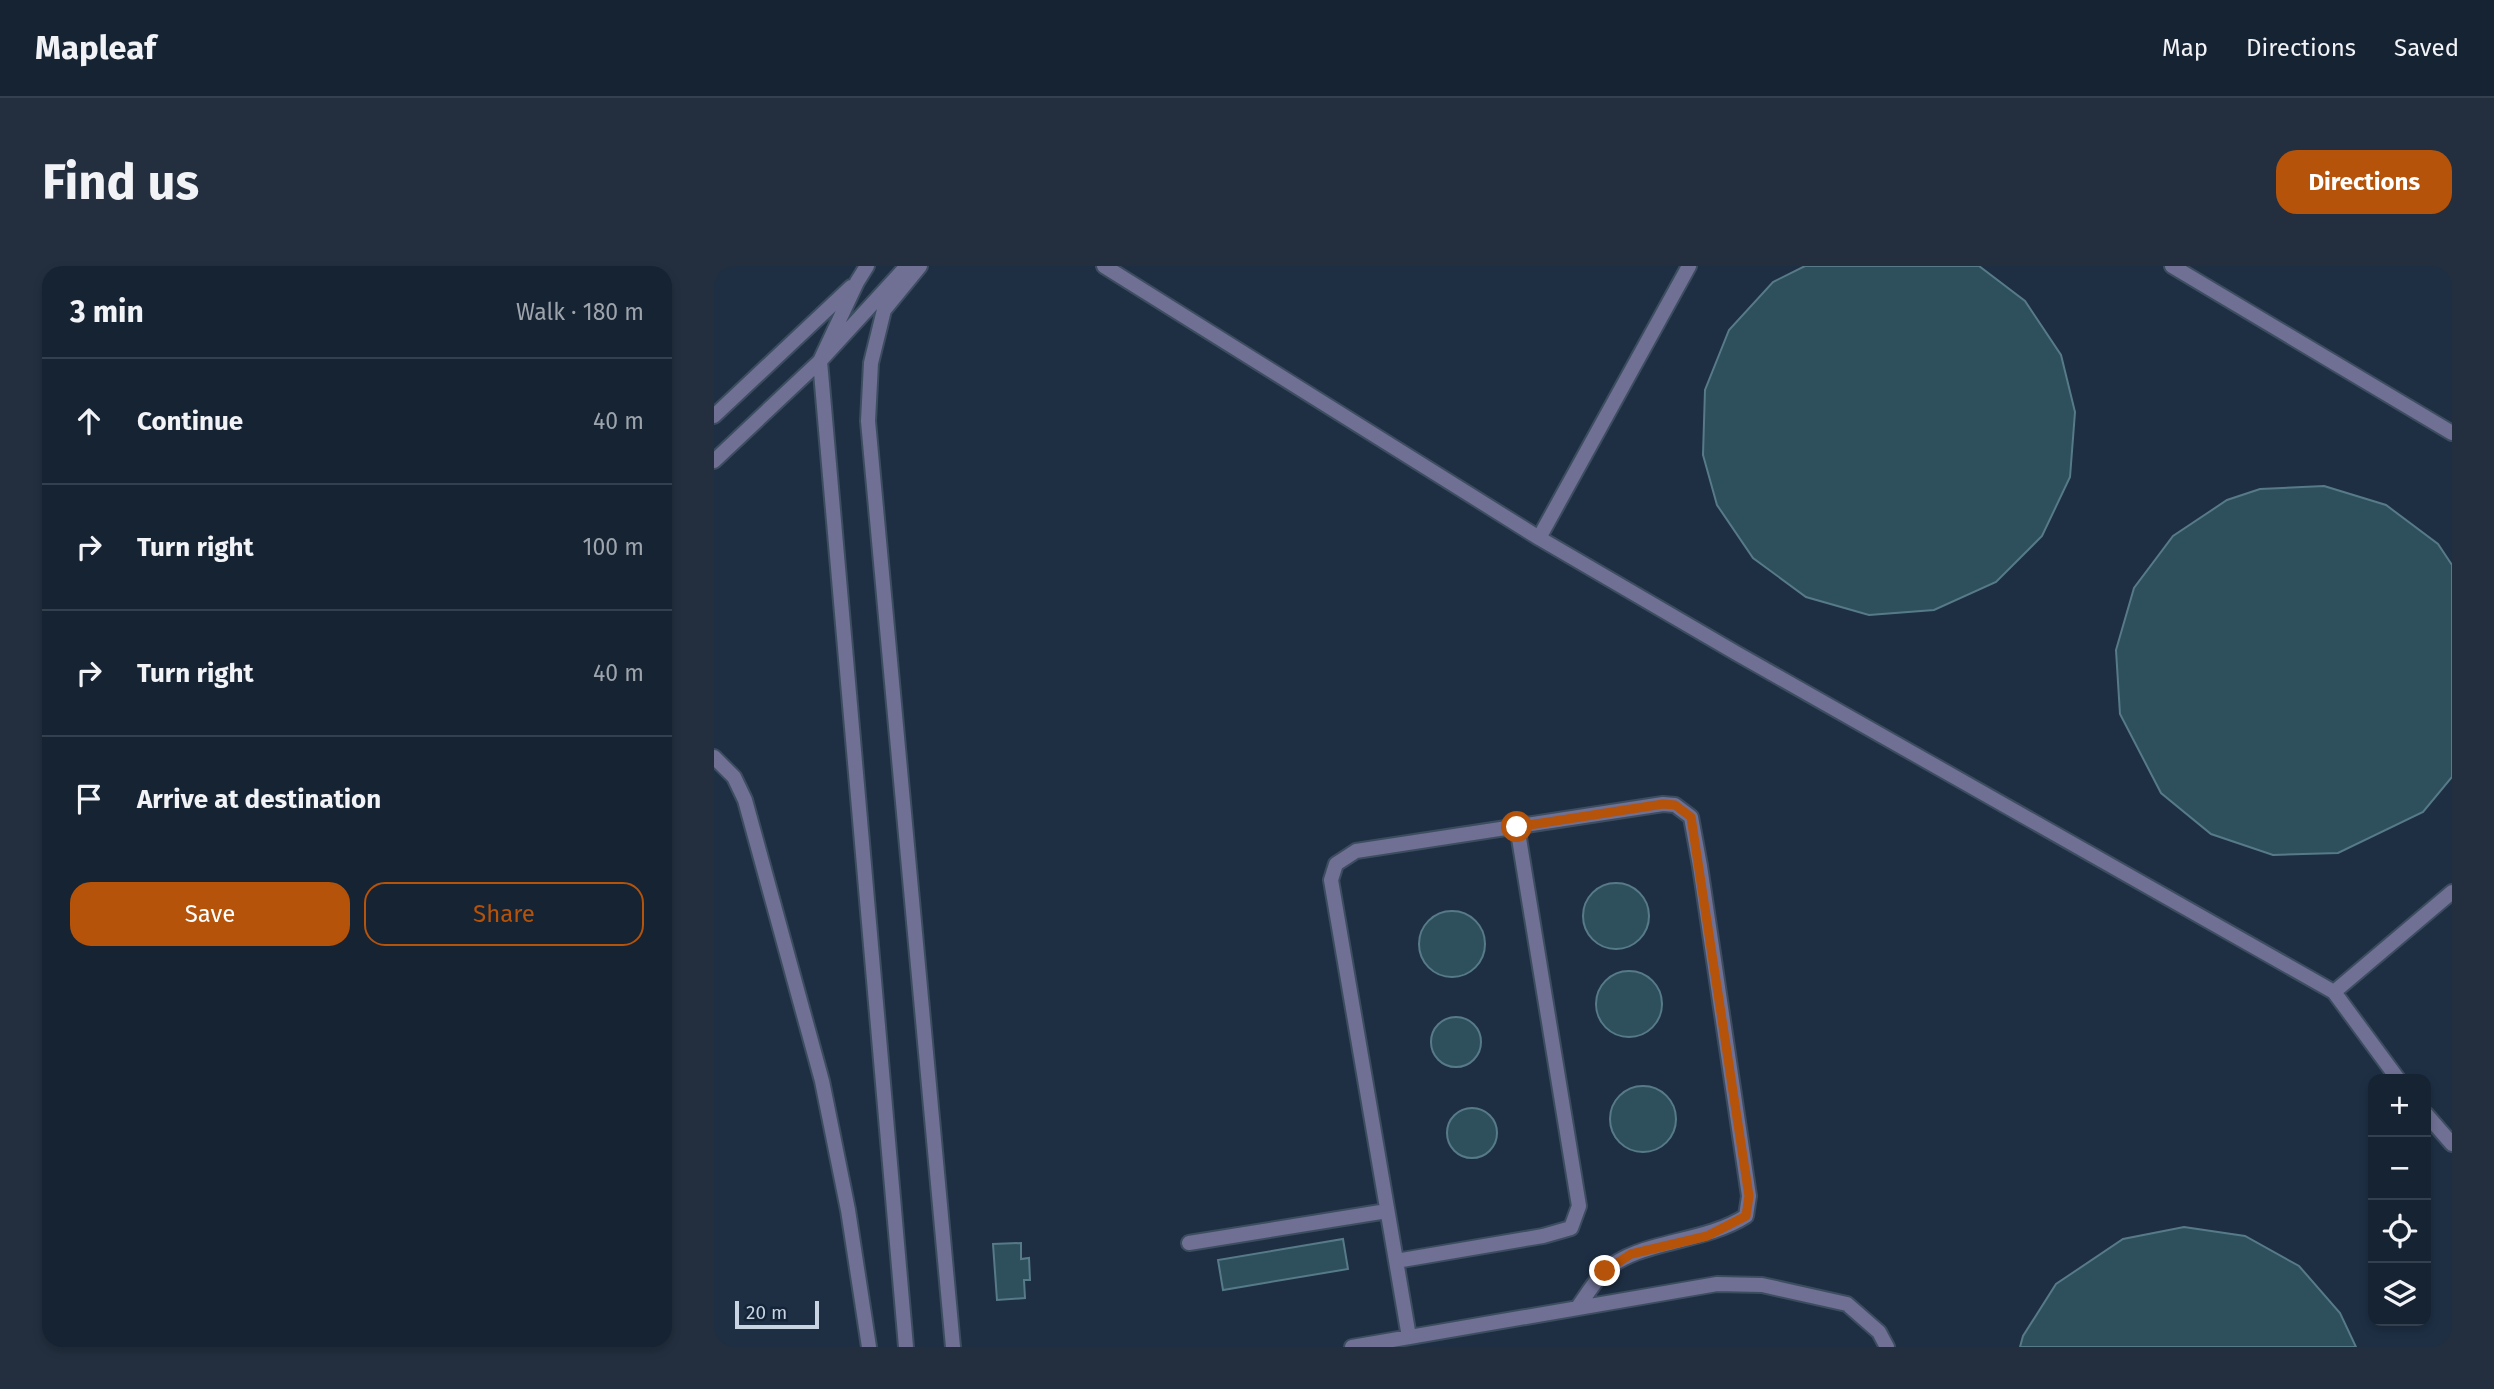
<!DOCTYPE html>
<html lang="en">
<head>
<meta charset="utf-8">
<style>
  body { margin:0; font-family:"Fira Sans",sans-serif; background:#232f3f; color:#f1f3f6 }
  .controls { position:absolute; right:21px; bottom:21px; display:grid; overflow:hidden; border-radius:14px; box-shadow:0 4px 10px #0003 }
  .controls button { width:63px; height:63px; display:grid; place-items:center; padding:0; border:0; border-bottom:2px solid #35404e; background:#162333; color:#f1f3f6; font:35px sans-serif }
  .scale { position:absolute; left:21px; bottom:18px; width:84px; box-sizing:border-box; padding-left:7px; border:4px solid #c9d4e2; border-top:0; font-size:19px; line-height:24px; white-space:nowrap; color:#c9d4e2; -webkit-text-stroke:5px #142539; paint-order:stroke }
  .stop { position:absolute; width:21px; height:21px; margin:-16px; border:5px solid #b45309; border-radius:50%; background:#fff }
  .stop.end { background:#b45309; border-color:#fff; box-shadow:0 2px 7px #0008 }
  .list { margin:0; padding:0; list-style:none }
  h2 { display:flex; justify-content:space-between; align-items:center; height:91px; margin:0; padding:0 28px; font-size:30px }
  h2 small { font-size:23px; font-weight:400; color:#9ea4ac }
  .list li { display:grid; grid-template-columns:46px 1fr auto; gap:21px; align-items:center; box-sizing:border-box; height:126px; padding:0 28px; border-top:2px solid #35404e }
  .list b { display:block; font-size:26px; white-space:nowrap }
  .list em { font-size:23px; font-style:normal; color:#9ea4ac }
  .actions { display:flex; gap:14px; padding:21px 28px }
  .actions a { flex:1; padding:16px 0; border:2px solid #b45309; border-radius:21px; text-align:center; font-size:24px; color:#b45309 }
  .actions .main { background:#b45309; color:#fff }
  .icon { flex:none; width:38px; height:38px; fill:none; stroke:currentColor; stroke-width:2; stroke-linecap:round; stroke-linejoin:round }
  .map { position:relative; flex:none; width:1738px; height:1081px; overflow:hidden; border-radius:21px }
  header { display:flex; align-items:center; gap:42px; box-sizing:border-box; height:98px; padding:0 35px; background:#162333; border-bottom:2px solid #35404e }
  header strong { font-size:33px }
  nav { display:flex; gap:38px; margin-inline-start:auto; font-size:24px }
  .intro { display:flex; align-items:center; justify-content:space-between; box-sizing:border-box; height:168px; padding:0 42px }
  h1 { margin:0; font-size:49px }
  .button { padding:18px 32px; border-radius:21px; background:#b45309; color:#fff; font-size:24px; font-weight:700 }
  main { display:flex; gap:42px; padding:0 42px }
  aside { flex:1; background:#162333; border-radius:21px; box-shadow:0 4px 10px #0003 }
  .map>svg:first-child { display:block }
  .building { fill:#2e505d; stroke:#577a88; stroke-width:2 }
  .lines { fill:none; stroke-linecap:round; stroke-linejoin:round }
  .service-casing { stroke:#3d4d60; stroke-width:18 }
  .service { stroke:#6f7094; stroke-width:14 }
  .route { stroke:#b45309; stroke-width:9 }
</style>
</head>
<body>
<header>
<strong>Mapleaf</strong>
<nav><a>Map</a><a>Directions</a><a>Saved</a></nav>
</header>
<div class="intro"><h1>Find us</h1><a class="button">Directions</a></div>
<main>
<aside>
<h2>3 min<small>Walk · 180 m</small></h2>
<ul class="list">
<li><svg class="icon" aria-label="ahead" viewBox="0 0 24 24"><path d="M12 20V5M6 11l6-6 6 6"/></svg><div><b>Continue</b></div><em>40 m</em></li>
<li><svg class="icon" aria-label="right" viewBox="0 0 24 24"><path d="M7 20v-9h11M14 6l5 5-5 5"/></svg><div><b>Turn right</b></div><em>100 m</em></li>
<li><svg class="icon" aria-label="right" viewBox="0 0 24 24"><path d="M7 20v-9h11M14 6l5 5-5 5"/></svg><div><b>Turn right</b></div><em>40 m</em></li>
<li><svg class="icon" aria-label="arrive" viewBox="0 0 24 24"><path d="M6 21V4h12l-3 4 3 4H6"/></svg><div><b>Arrive at destination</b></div></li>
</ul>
<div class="actions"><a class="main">Save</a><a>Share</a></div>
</aside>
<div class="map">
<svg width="1738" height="1081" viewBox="0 0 1738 1081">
  <rect width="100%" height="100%" fill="#1e2f44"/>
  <path class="building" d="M1091,0H1265L1311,35L1347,89L1361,146L1356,211L1328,270L1282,316L1220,344L1155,349L1092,331L1039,292L1003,239L989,189L991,124L1015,64L1059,16Z
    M1610,220L1672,239L1724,278L1738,299V511L1709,546L1624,587L1559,589L1497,568L1447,527L1406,448L1402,384L1420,322L1459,270L1513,234L1546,223Z
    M869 650a33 33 0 1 1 66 0a33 33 0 1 1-66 0Z
    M705 678a33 33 0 1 1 66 0a33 33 0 1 1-66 0Z
    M882 738a33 33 0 1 1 66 0a33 33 0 1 1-66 0Z
    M717 776a25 25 0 1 1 50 0a25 25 0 1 1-50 0Z
    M896 853a33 33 0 1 1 66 0a33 33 0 1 1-66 0Z
    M733 867a25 25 0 1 1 50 0a25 25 0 1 1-50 0Z
    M1470,961L1531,970L1585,1000L1626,1047L1642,1081H1306L1309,1070L1342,1018L1409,973Z
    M629,973L634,1003L509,1024L504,994Z
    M307,977V993L315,992L316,1014H310L311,1032L283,1034L279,978Z"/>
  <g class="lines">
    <g class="service-casing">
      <path id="service" d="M153,0L143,16L106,95L192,1081
        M206,0L170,44L157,97L154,155L239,1081
        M390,0L825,272L1022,387L1620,726L1684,813
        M1458,0L1738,167
        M0,150L137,21
        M0,195L106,95L193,0
        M825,272L975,0
        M0,491L20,511L31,534L108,815L134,944L155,1081
        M1620,726L1738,626
        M1712,848L1738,878
        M475,977L673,945
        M682,995L829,970L857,962L865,940L803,560
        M695,1071L617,614L622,598L642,585L949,538L961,539L977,551L986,600L1035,930L1032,950C989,978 922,974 890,1006C880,1016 872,1030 864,1041
        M638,1081L1003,1018L1048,1019L1133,1038L1165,1066L1173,1081"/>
    </g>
    <use href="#service" class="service"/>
  </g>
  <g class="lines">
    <path class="route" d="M803,561L949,538L961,539L977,551L1035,930L1032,950L993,970L917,988L891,1005"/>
  </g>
</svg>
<div class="controls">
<button>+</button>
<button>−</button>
<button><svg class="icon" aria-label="locate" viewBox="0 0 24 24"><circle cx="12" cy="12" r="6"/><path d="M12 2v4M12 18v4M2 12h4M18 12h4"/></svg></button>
<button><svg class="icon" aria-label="layers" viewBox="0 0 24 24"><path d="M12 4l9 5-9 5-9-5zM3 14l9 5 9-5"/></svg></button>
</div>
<div class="scale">20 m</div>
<div class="stop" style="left:803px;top:561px"></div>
<div class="stop end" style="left:891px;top:1005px"></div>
</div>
</main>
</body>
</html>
